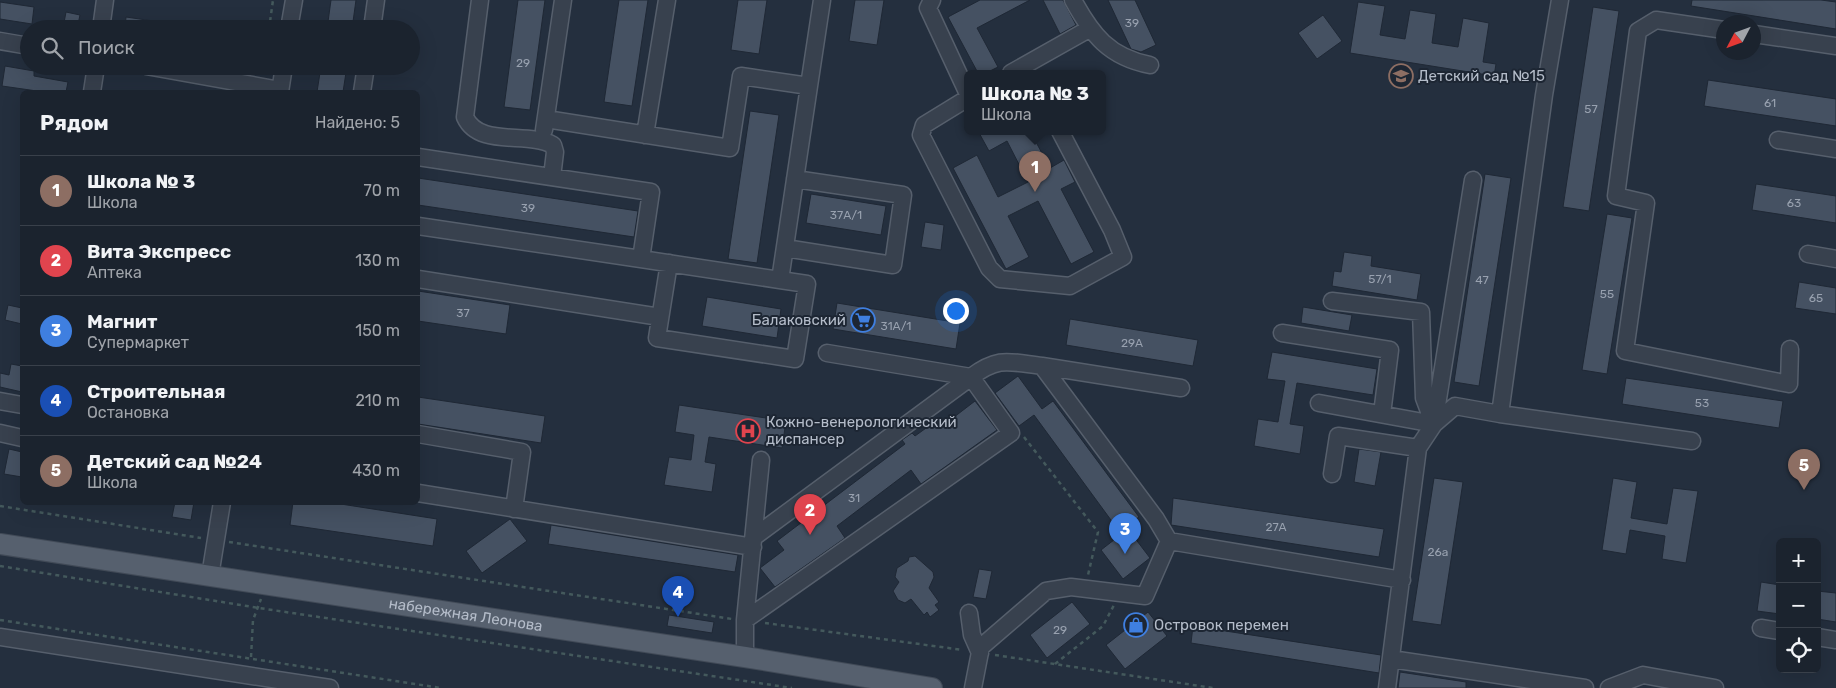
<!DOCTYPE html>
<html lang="ru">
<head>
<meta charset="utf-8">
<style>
  body { margin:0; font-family:Rubik,sans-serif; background:#242b36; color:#f1f3f6 }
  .controls { position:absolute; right:15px; bottom:15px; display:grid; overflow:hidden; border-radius:8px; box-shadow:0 5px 20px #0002 }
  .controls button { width:45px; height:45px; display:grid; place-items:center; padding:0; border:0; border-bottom:1px solid #39404a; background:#1b232e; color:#f1f3f6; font:25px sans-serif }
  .compass { position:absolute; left:1716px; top:15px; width:45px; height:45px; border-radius:50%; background:#1b232e; box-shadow:0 5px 20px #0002; rotate:229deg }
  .you { position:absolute; left:955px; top:310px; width:18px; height:18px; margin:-12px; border:4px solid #fff; border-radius:50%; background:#1a73e8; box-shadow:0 0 0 8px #1a73e833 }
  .badge { display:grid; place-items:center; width:32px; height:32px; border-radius:50%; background:#8ab4f8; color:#fff; font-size:16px; font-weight:700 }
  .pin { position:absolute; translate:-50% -41px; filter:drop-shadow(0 1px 2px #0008) }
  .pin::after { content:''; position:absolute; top:26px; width:18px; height:15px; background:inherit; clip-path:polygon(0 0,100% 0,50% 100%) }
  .popup { position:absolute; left:964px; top:70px; width:142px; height:65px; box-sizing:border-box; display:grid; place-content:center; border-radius:8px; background:#1b232e; filter:drop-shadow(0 1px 4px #0005); font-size:16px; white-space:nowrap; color:#a0a4aa }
  .popup b { font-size:19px; color:#f1f3f6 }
  .popup::after { content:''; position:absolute; left:50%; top:100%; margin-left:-10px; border:10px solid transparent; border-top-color:#1b232e }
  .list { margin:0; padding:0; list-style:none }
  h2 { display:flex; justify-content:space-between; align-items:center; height:65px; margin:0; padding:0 20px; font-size:21px }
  h2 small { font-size:16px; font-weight:400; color:#a0a4aa }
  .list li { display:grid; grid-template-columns:32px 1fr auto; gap:15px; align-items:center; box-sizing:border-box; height:70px; padding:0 20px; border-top:1px solid #39404a }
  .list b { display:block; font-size:19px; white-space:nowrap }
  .list p { margin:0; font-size:16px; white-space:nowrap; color:#a0a4aa }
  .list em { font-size:16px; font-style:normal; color:#a0a4aa }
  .icon { flex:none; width:28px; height:28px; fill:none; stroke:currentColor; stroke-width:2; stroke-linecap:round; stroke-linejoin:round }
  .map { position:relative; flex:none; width:1836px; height:688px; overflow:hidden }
  .search { position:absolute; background:#1b232e; box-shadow:0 5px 20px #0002; left:20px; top:20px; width:400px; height:55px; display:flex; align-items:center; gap:12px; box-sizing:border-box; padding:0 18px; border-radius:28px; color:#a0a4aa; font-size:19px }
  .panel { position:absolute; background:#1b232e; box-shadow:0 5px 20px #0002; left:20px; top:90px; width:400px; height:415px; border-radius:8px }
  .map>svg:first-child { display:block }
  .building { fill:#455162; stroke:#1f2835 }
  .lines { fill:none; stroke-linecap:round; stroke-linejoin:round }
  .minor-casing { stroke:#565f6c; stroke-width:19 }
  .major-casing { stroke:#414a57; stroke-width:22 }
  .path { stroke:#44595c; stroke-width:2.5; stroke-dasharray:4 4; stroke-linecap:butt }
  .minor { stroke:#38414e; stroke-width:16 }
  .major { stroke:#56606e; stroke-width:20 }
  .labels { text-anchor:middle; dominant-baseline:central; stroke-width:4; stroke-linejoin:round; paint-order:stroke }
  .number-label { font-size:12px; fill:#98a1af }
  .poi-label { font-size:15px; fill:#b4bcc9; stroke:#1d2633; text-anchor:start }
  .street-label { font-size:15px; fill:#b4bcc9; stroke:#1d2633 }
</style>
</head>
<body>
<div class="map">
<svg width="1836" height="688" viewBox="0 0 1836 688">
  <rect width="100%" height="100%" fill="#242f3e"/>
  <path class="building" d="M331,0H356L352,29H327Z
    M518,0H545L530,110L504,107Z
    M619,0H648L632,106L604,102Z
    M738,0H767L759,54L731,50Z
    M855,0H884L877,45L849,41Z
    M980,0H1030L977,28L998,67L986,73H978L948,17Z
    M1043,0H1063L1076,25L1060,34Z
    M1108,0H1135L1156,45L1141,52L1131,49Z
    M1692,0H1821L1836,2V29L1691,6Z
    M0,2L34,7L32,24L0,19Z
    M1358,2L1385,6L1380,35L1405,39L1410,10L1436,14L1432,43L1458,47L1463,18L1489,23L1483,62L1496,64L1494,76L1350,53Z
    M1593,7L1619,11L1589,211L1563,207Z
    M66,12L80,15L77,29L63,28Z
    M1323,15L1342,41L1317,59L1298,33Z
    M126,17L160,22L159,29H125Z
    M5,66L34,71V76L68,82L66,92H44L2,86Z
    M321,66H347L343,92H317Z
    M1708,80L1836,99V126L1704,106Z
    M750,111L779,115L757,263L728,259Z
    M978,131H1030L1050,168L1064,160L1075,182L1061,189L1094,252L1071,264L1038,201L1008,216L1029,257L1006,269L953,168L977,155L998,197L1028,182L1007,141L989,151Z
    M1485,174L1511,178L1479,386L1454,382Z
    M418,178L638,211L634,237L418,205Z
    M1756,184L1836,196V223L1752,210Z
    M811,194L886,206L881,235L806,223Z
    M1607,214L1632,218L1607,374L1582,370Z
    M925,222L944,225L941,250L921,247Z
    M1344,252L1372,256L1371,266L1421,274L1417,300L1332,286L1334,271L1341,272Z
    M1799,282L1836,288V314L1795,308Z
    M418,291L510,305L506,334L418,321Z
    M707,297L781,309L777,338L702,326Z
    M837,303L960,323L956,349L833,329Z
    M8,305L22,308V324L5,320Z
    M1303,307L1352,315L1349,331L1301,323Z
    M1070,319L1198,340L1193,366L1066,345Z
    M1272,352L1377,369L1373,395L1297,383L1290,424L1304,426L1300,454L1254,446L1258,419L1278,422L1285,381L1267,379Z
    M11,364L22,366V392L0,387V373L9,375Z
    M1018,376L1042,409L1053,401L1139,517L1119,531L1034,415L1019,426L995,393Z
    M1626,378L1783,401L1779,428L1622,404Z
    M418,397L545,416L541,443L418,424Z
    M975,401L997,430L921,484L911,470L837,526L845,538L775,587L760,568L784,550L777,541L905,444L902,440L912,433L915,436L940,418L945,424Z
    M679,405L786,421L782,448L709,437L705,462L716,464L712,492L664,485L669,457L691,460L694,435L675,432Z
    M9,449L22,452V477L4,474Z
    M1359,449L1381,452L1375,486L1354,482Z
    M1434,478L1463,482L1441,625L1412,621Z
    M1613,478L1637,482L1631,518L1667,524L1673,488L1698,491L1686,563L1662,559L1665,536L1630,530L1626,554L1602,550Z
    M1173,498L1384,529L1379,557L1171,525Z
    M175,502H194L191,520L172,517Z
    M293,502H328L437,519L433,546L290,525Z
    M510,519L527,541L482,573L466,551Z
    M551,525L738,555L735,572L548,544Z
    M1128,529L1150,558L1123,579L1101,550Z
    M915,556L933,572L934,577L929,588L939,602L935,605L939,610L930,617L927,612L924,615L911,599L905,603L898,600L893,591L899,582L895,577L897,568L908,561L909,557Z
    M979,569L992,571L986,599L973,597Z
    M1761,582L1780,585V614L1757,611Z
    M1817,591L1836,593V622L1817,619Z
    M1072,602L1090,624L1047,658L1030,635Z
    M1148,612L1167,636L1125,669L1106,645Z
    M669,615L714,622L712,633L667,626Z
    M1193,626L1381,655L1379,673L1191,643Z
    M1400,672L1466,682V688H1398Z"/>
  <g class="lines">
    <g class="minor-casing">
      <path id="minor" d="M480,0L465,117C479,148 527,131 553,145L555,152L552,177
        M932,0L928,8L968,94
        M1073,0C1092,35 1109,57 1150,65
        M101,29L105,0
        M289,29L294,0
        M372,29L376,0
        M1724,30L1656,20L1638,31L1616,196L1646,203L1625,351L1789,384L1790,349
        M1754,34L1836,46
        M0,41L29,46
        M146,66L280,90
        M1011,73L1089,29
        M809,86L822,0
        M92,92L96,66
        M280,92L284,66
        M362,92L366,66
        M968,98L924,125L921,135L989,268L1000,279L1070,286L1123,257L1112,230L1060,131
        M546,119L730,148L741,76L809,86L780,280L641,259
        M544,130L563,0
        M645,135L667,0
        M1778,140L1836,149
        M418,157L651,192L641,259L418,226
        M785,248L893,265L903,195L795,179
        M1808,254L1836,259
        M669,263L657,338L795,359L807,284L780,280
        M418,279L660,317
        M1332,301L1421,312L1424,398L1433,422
        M1282,333L1390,350L1382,414
        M827,353L971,377C999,356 1009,362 1042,366
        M0,401L22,405
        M1319,403L1434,424
        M1500,414L1692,441
        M1434,424L1473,180
        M0,433L22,438
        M418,434L522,452L514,509
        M1332,474L1338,436L1418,448
        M418,493L753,547
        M1169,541L1156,519L1042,366L1181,388
        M210,576L222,502
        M969,613L972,635L980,653
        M745,620L761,460
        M1761,628L1780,631
        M0,637L330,688
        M1817,637L1836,640
        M745,657V620L1011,433L971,377L754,537
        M1391,659L1585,688
        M973,688L981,647L1046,591L1071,587L1145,596L1169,541L1402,580
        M1387,688L1418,448L1434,424L1455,406L1500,414L1544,95L1560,0
        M1609,688L1643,675L1715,688"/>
    </g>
    <g class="major-casing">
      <g id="major">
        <path id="s1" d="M0,544L745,657L932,688"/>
      </g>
    </g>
    <path class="path" d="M269,29L273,0
      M1024,437L1098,532L1088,575
      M0,506L201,538
      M229,542L732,619
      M0,566L259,608L792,688
      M0,620L441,688
      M765,623L963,650
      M995,655L1213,688
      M251,657L253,620L261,599
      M1055,664L1103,626L1114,605"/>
    <use href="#minor" class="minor"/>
    <use href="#major" class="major"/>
  </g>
  <defs>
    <g id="school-ring" transform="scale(1.25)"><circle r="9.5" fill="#1d2633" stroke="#8d6e63" stroke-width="1.5"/><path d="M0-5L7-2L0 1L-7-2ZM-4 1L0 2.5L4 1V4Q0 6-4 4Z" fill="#8d6e63"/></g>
    <g id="supermarket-ring" transform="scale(1.25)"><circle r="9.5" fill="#1d2633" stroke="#3f7fe0" stroke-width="1.5"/><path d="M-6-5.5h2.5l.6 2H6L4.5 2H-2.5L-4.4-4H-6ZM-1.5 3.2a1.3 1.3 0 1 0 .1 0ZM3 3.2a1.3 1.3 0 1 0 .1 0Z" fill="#3f7fe0"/></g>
    <g id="hospital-ring" transform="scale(1.25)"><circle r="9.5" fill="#1d2633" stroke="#e0444e" stroke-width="1.5"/><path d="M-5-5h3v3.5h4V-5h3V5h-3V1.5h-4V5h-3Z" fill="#e0444e"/></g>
    <g id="shop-ring" transform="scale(1.25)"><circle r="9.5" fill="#1d2633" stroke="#3f7fe0" stroke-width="1.5"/><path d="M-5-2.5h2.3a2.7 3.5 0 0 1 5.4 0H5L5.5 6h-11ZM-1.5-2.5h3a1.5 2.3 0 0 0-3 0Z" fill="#3f7fe0"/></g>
  </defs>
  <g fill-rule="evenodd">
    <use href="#school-ring" x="1401" y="76"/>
    <use href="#supermarket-ring" x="863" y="320"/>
    <use href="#hospital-ring" x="748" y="431"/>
    <use href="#shop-ring" x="1136" y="625"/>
  </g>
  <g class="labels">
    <g class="number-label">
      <text x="1132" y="23">39</text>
      <text x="523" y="63">29</text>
      <text x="1770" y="103">61</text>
      <text x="1591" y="109">57</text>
      <text x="1794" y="203">63</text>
      <text x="528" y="208">39</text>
      <text x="846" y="215">37А/1</text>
      <text x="1380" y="279">57/1</text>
      <text x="1482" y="280">47</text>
      <text x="1607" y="294">55</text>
      <text x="1816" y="298">65</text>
      <text x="463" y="313">37</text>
      <text x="896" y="326">31А/1</text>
      <text x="1132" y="343">29А</text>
      <text x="1702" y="403">53</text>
      <text x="854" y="498">31</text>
      <text x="1276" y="527">27А</text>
      <text x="1438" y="552">26а</text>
      <text x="1060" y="630">29</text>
    </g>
    <g class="poi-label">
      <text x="1418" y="76">Детский сад №15</text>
      <text x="846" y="320" text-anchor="end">Балаковский</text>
      <text x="766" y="422">Кожно-венерологический<tspan x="766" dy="17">диспансер</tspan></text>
      <text x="1154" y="625">Островок перемен</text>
    </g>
    <g class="street-label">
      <text stroke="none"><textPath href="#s1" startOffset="471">набережная Леонова</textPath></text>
    </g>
  </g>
</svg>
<div class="controls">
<button>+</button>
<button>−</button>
<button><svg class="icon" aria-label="locate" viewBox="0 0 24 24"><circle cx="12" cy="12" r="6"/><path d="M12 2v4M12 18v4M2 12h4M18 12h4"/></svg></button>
</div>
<svg class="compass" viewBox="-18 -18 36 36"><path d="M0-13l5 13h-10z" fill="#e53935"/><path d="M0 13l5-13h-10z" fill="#a0a4aa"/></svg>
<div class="you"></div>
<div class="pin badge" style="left:1035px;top:192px;background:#8d6e63">1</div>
<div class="popup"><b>Школа № 3</b>Школа</div>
<div class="pin badge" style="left:810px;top:535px;background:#e0444e">2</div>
<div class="pin badge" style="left:1125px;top:554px;background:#3f7fe0">3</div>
<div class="pin badge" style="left:678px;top:617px;background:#1a4fb4">4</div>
<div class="pin badge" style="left:1804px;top:490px;background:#8d6e63">5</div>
<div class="search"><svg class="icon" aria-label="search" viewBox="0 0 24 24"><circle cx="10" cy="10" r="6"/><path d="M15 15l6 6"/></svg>Поиск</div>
<section class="panel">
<h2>Рядом<small>Найдено: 5</small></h2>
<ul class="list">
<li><span class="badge" style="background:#8d6e63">1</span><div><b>Школа № 3</b><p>Школа</p></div><em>70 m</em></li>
<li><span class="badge" style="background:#e0444e">2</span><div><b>Вита Экспресс</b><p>Аптека</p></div><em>130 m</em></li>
<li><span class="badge" style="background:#3f7fe0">3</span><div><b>Магнит</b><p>Супермаркет</p></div><em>150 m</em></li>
<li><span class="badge" style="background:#1a4fb4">4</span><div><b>Строительная</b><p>Остановка</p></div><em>210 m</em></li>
<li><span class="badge" style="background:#8d6e63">5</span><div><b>Детский сад №24</b><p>Школа</p></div><em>430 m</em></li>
</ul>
</section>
</div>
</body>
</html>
